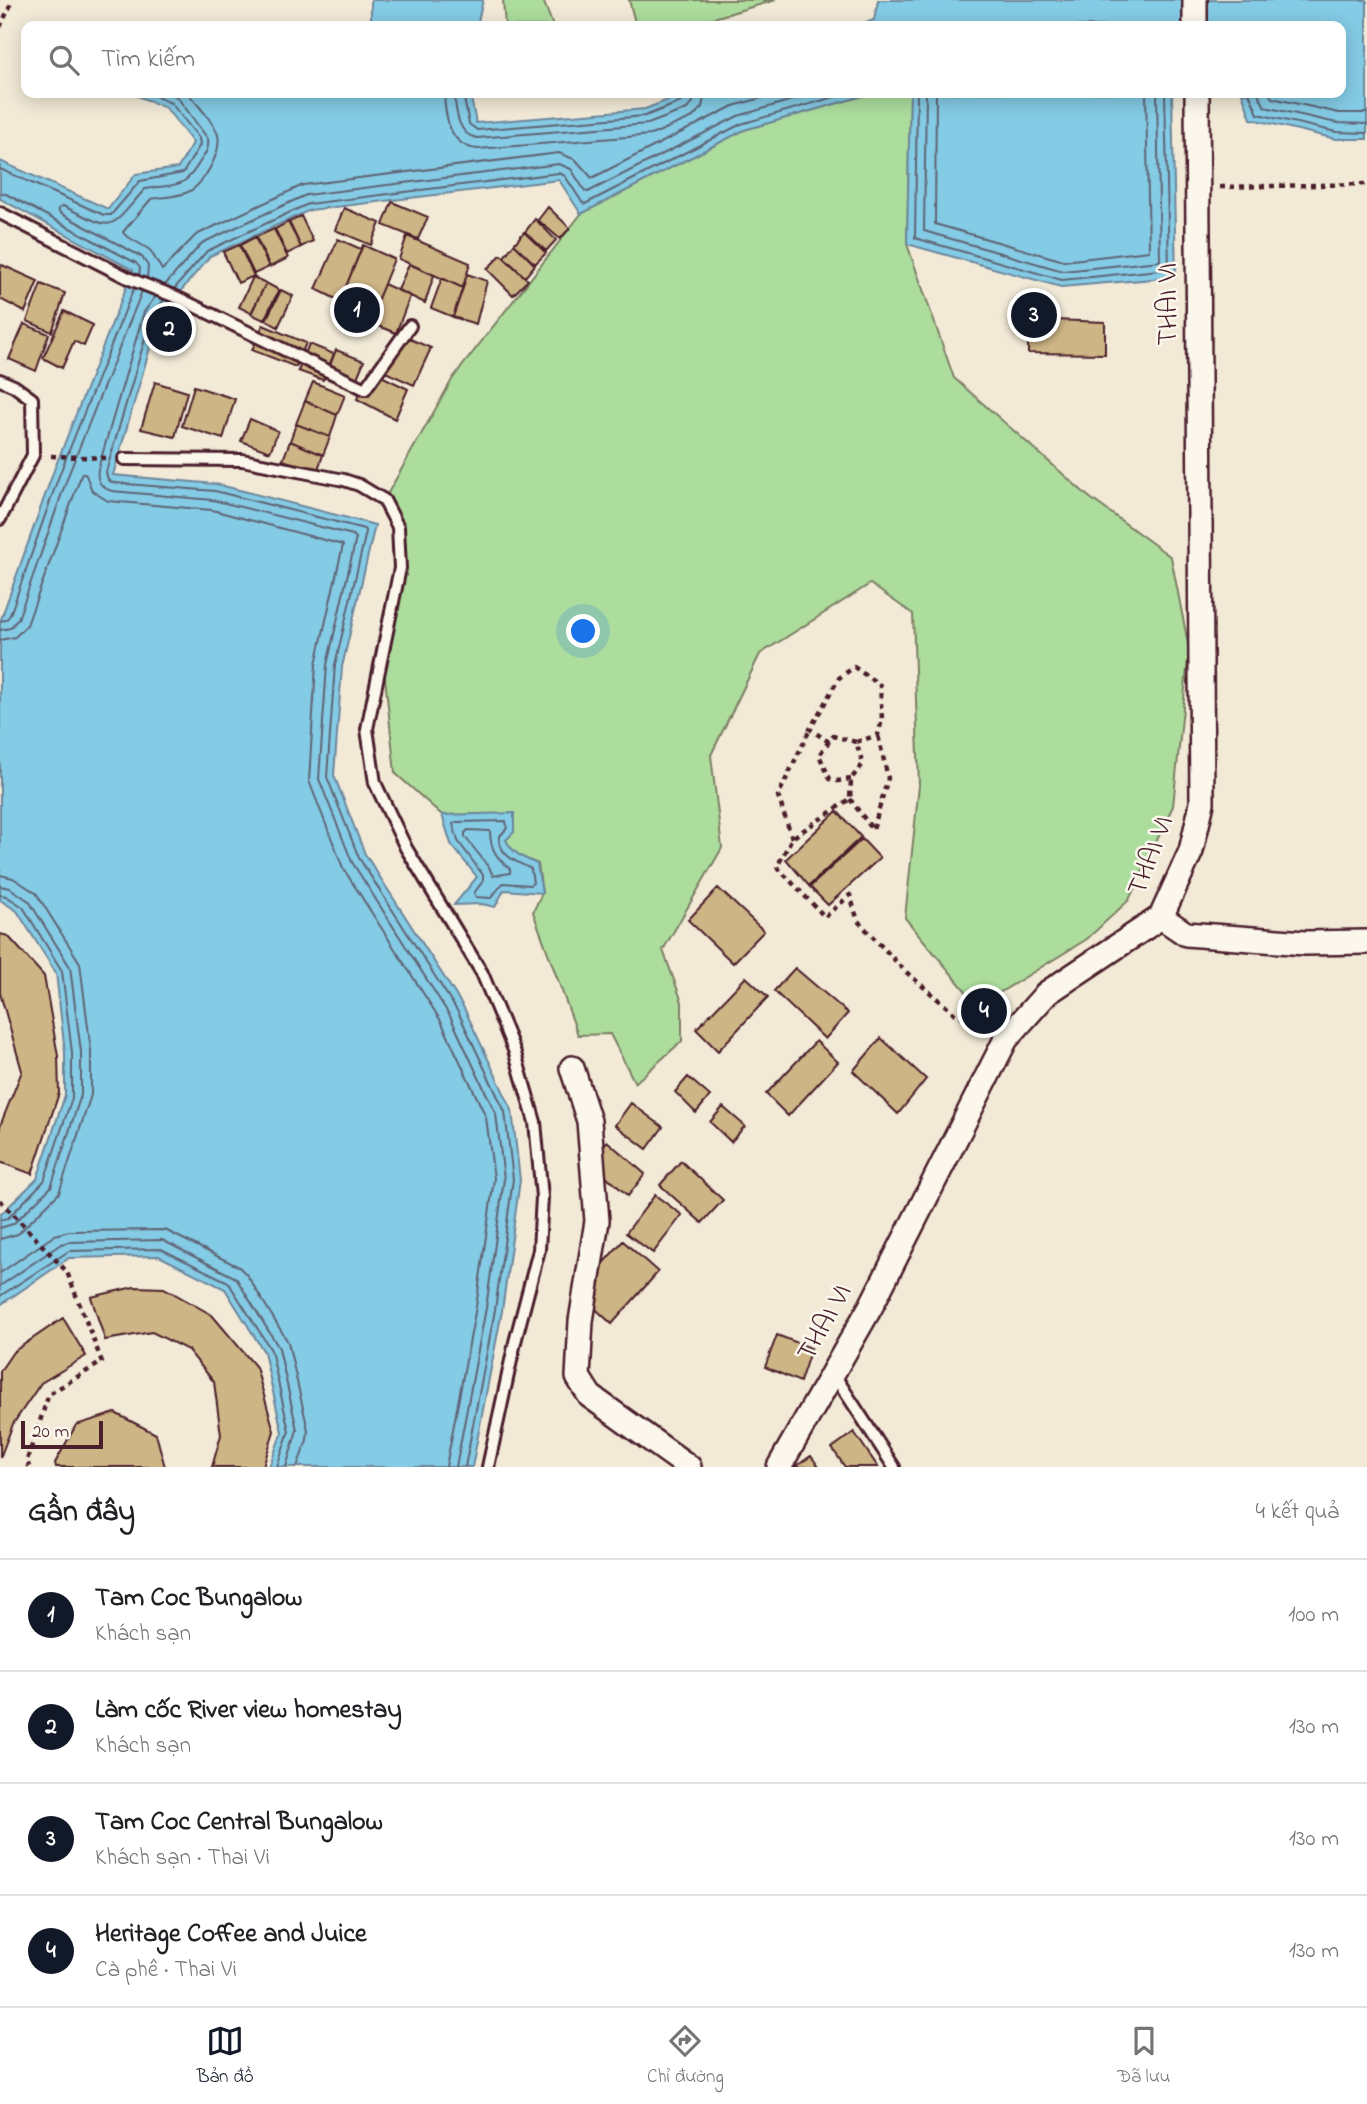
<!DOCTYPE html>
<html lang="vi">
<head>
<meta charset="utf-8">
<style>
  body { margin:0; font-family:"Indie Flower",sans-serif; background:#f6f6f6; color:#202124 }
  .scale { position:absolute; left:21px; bottom:18px; width:82px; box-sizing:border-box; padding-left:7px; border:4px solid #4a1f2b; border-top:0; font-size:19px; line-height:24px; white-space:nowrap; color:#4a1f2b; -webkit-text-stroke:5px #fbf7ec; paint-order:stroke }
  .you { position:absolute; left:584px; top:632px; width:24px; height:24px; margin:-18px; border:5px solid #fff; border-radius:50%; background:#1a73e8; box-shadow:0 0 0 10px #1a73e833 }
  .badge { display:grid; place-items:center; width:46px; height:46px; border-radius:50%; background:#111827; color:#fff; font-size:23px; font-weight:700 }
  .pin { position:absolute; translate:-50% -50%; border:4px solid #fff; box-shadow:0 2px 7px #0006 }
  .list { margin:0; padding:0; list-style:none }
  h2 { display:flex; justify-content:space-between; align-items:center; height:91px; margin:0; padding:0 28px; font-size:30px }
  h2 small { font-size:23px; font-weight:400; color:#757577 }
  .list li { display:grid; grid-template-columns:46px 1fr auto; gap:21px; align-items:center; box-sizing:border-box; height:112px; padding:0 28px; border-top:2px solid #e0e0e0 }
  .list b { display:block; font-size:26px; white-space:nowrap }
  .list p { margin:0; font-size:23px; white-space:nowrap; color:#757577 }
  .list em { font-size:23px; font-style:normal; color:#757577 }
  .icon { flex:none; width:38px; height:38px; fill:none; stroke:currentColor; stroke-width:2; stroke-linecap:round; stroke-linejoin:round }
  .map { position:relative; flex:none; width:1367px; height:1467px; overflow:hidden }
  .search { position:absolute; background:#fff; box-shadow:0 4px 18px #0003; left:21px; right:21px; top:21px; height:77px; display:flex; align-items:center; gap:18px; box-sizing:border-box; padding:0 24px; border-radius:14px; color:#757577; font-size:26px }
  .sheet { height:539px; background:#fff }
  nav { display:flex; justify-content:space-around; align-items:center; box-sizing:border-box; height:98px; border-top:2px solid #e0e0e0; background:#fff; font-size:19px; color:#757577 }
  nav a { display:grid; justify-items:center; gap:4px }
  nav .on { color:#111827 }
  .map>svg:first-child { display:block }
  .green { fill:#acdd9d; stroke:#7b7e64; stroke-width:2 }
  .water { fill:#84cbe5; stroke:#6d869b; stroke-width:2 }
  .lines { fill:none; stroke-linecap:round; stroke-linejoin:round }
  .shore { stroke:#616475; stroke-width:2 }
  .building { fill:#ceb585; stroke:#4a1f2b; stroke-width:2 }
  .lane-casing { stroke:#4a1f2b; stroke-width:16 }
  .street-casing { stroke:#4a1f2b; stroke-width:28 }
  .path { stroke:#4a1f2b; stroke-width:4.5; stroke-dasharray:5 5; stroke-linecap:butt }
  .lane { stroke:#fbf7ec; stroke-width:10 }
  .street { stroke:#fbf7ec; stroke-width:23 }
  .labels { text-anchor:middle; dominant-baseline:central; stroke-width:5; stroke-linejoin:round; paint-order:stroke }
  .street-label { font-size:28px; fill:#4a1f2b; stroke:#fbf7ec }
</style>
</head>
<body>
<div class="map">
<svg width="1367" height="1467" viewBox="0 0 1367 1467">
  <rect width="100%" height="100%" fill="#f2ead7"/>
  <filter id="ink" filterUnits="userSpaceOnUse"><feTurbulence type="fractalNoise" baseFrequency=".0143" numOctaves="2"/><feDisplacementMap in="SourceGraphic" scale="14" xChannelSelector="R" yChannelSelector="G"/><feConvolveMatrix kernelMatrix="1 2 1 2 8 2 1 2 1" color-interpolation-filters="sRGB"/></filter>
  <g filter="url(#ink)">
    <path class="green" d="M503,0H543L553,26H505Z
      M629,0H776L686,26H636Z
      M873,93H910L907,244L954,378L1089,497L1171,557L1189,649L1173,806L1129,900L1087,939L978,1006L905,918L919,785L913,614L870,584L760,654L711,755L722,848L663,950L682,1002V1041L635,1083L610,1034L578,1035L533,912L542,893L538,864C524,858 512,853 505,840L514,814L442,815L395,773L382,649L400,568L398,527L384,500L453,378L581,214L744,130Z"/>
    <path class="water" d="M371,0H483L477,26H329L371,20Z
      M878,0H1367V139H1336L1251,119L1242,93H1341V26H857L874,20Z
      M131,93H470L476,123L645,109L686,93H873L744,130L581,214L559,180L310,210L210,256L159,317L113,475L216,484L375,525L342,667L334,775L365,854L464,1008L512,1110L520,1180L502,1311L472,1467H269L282,1432L264,1352L225,1289L159,1256L69,1258L0,1305V1215L37,1179L65,1095V1053L56,973L17,911L0,900V622L54,470L133,270L0,199V161L108,209L136,174L178,168L193,143L166,108Z
      M910,93H1172L1176,277L1061,287L907,244Z
      M514,813V832L506,840C513,854 524,858 537,864L542,893L504,890L495,907L482,904L454,905L477,877L451,844L442,815Z"/>
    <g class="lines">
      <path class="shore" d="M188,93C197,105 211,118 217,132C224,149 204,185 188,192C177,197 163,197 151,199L123,232L125,235L150,250L162,270L196,235L303,185L559,153L576,160L592,178L733,106L779,93
        M444,93C445,116 449,147 478,149L651,135L693,117L702,107L705,93
        M454,93C456,110 457,135 477,138L648,124L687,109L693,102L694,93
        M463,93L469,124L477,130L645,116L681,102L686,93
        M917,93L915,238L1062,280L1169,269L1165,93
        M926,93L924,231L1063,271L1160,261L1157,93
        M936,93L935,224L1064,261L1149,251L1146,93
        M1249,93L1258,114L1336,132L1367,133
        M1258,93L1265,107L1337,123L1367,124
        M1269,93L1272,98L1339,113H1367
        M0,169L104,215H111L140,181L183,173L200,145L199,138L171,103L149,93
        M0,193L6,194L136,263L140,268L139,275
        M147,278L148,266L142,257L60,213L58,209L63,206C117,231 106,233 145,189C177,183 183,191 201,160C206,153 209,148 208,139L178,98L171,93
        M165,285L202,243L306,195L559,164L571,169L585,191L588,192L738,116L816,93
        M174,289L207,251L308,204L559,173L565,176L582,202L585,204L741,124L848,93
        M156,296L144,312L98,469C96,480 101,488 112,491L213,500L353,535L356,538L327,665L319,779L352,862L450,1016L496,1114L504,1179L486,1308L456,1467
        M164,300L152,315L106,472L108,480L114,483L215,491L364,529L366,532L335,665L327,777L359,858L458,1012L505,1112L513,1179L495,1310L465,1467
        M0,621L6,620L10,615L60,473L134,288
        M0,630L10,628L18,619L68,476L142,291
        M0,640L15,637L27,625L82,473L86,475L92,491L108,501L212,510L343,545L316,664L309,781L343,868L441,1021L486,1117L494,1179L476,1307L446,1467
        M506,821L507,828L500,836C497,855 517,862 531,869L533,883L530,885L503,883L491,898L476,897L474,893L483,881V875L458,841L453,824L456,822Z
        M468,830L490,831C490,849 496,857 510,869V873L493,876L489,867L465,837V833Z
        M0,875L13,878L36,893L80,963L91,1051V1095L59,1193L18,1234L0,1239
        M0,886L10,888L29,901L70,967L81,1052V1095L51,1187L13,1224L0,1228
        M0,895L6,896L23,907L62,971L72,1053V1098L44,1181L8,1218L0,1220
        M0,1273L55,1235L69,1231L165,1230L239,1267L247,1275L288,1342L308,1430L307,1440L297,1467
        M0,1286L61,1244L69,1242L162,1240L236,1278L279,1348L297,1430L286,1467
        M0,1296L69,1251L161,1249L228,1282L271,1350L289,1431L277,1467"/>
    </g>
    <path class="building" d="M392,202L428,217L418,239L383,225Z
      M548,207L570,228L560,239L538,220Z
      M344,208L380,223L371,245L335,230Z
      M301,216L313,241L301,247L289,222Z
      M535,219L556,240L546,251L525,232Z
      M288,222L301,247L287,254L275,229Z
      M274,229L288,258L270,267L256,237Z
      M524,232L546,253L535,264L514,244Z
      M407,236L470,263L463,288L399,259Z
      M255,237L269,267L254,274L240,245Z
      M338,239L361,249L340,301L316,289Z
      M514,244L535,265L525,277L504,257Z
      M239,245L254,276L238,283L223,252Z
      M363,245L394,259L371,316L340,301Z
      M501,255L528,280L513,295L487,269Z
      M409,264L434,275L425,303L398,290Z
      M2,265L38,281L25,312L0,299V270Z
      M467,274L487,281L476,324L453,317Z
      M253,277L266,283L251,313L239,307Z
      M442,278L463,288L453,317L431,308Z
      M266,283L279,290L264,320L251,314Z
      M41,284L65,293L52,332L27,321Z
      M384,284L410,296L396,333L368,322Z
      M281,290L293,296L278,327L266,320Z
      M64,311L93,325L84,346L74,341L62,368L43,358Z
      M1028,319L1105,322V354L1028,353Z
      M24,324L49,334L36,371L9,359Z
      M263,325L306,343L296,367L252,350Z
      M396,333L431,348L414,385L381,370Z
      M309,344L334,354L323,380L298,371Z
      M336,350L364,361L353,388L325,378Z
      M369,370L408,389L395,419L357,399Z
      M155,382L187,392L175,437L141,429Z
      M313,382L345,395L337,415L305,401Z
      M194,386L235,399L223,439L182,426Z
      M305,401L337,415L330,437L296,424Z
      M250,419L278,431L270,452L241,441Z
      M296,424L330,437L323,455L290,441Z
      M290,441L323,455L317,472L283,460Z
      M837,811L861,837L809,886L786,859Z
      M862,839L880,858L828,905L810,887Z
      M718,888L764,931L733,963L688,920Z
      M0,934L8,936L44,976L58,1056L59,1093L32,1174L0,1162V1126L22,1071L0,993Z
      M795,968L848,1013L825,1039L774,991Z
      M746,977L768,997L718,1051L696,1029Z
      M881,1038L926,1079L898,1114L853,1071Z
      M816,1041L838,1062L788,1116L766,1094Z
      M688,1077L710,1096L696,1113L675,1092Z
      M631,1103L663,1127L647,1149L615,1125Z
      M723,1107L745,1126L731,1142L710,1122Z
      M607,1141L645,1174L628,1196L592,1163Z
      M681,1161L723,1200L702,1223L660,1185Z
      M655,1195L682,1215L653,1253L626,1233Z
      M623,1241L658,1272L612,1324L577,1292Z
      M134,1287L164,1288L212,1315L256,1367L274,1431L263,1467H212L221,1435L214,1382L188,1350L152,1332L105,1340L91,1297Z
      M63,1318L86,1356L41,1383L13,1424L0,1458V1371L13,1352Z
      M777,1335L811,1348L800,1382L765,1367Z
      M115,1413L156,1434L165,1467H56L55,1463L76,1425Z
      M854,1432L878,1467H845L832,1448Z
      M811,1456L819,1467H795Z"/>
    <g class="lines">
      <g class="lane-casing">
        <path id="lane" d="M0,213L130,279L176,297L365,389L410,326
          M0,380L14,386L32,399L33,455L0,519
          M124,459L242,460L344,480L359,485L384,500L398,527L400,568L367,729L375,783L406,848L482,973L514,1050L535,1122L542,1197L539,1250L515,1342L488,1467
          M833,1373L894,1467"/>
      </g>
      <g class="street-casing">
        <path id="street" d="M1195,0V26
          M1161,917L1186,934L1305,943L1367,942
          M572,1068L589,1121L597,1221L581,1321L578,1377L590,1396L689,1467
          M779,1467L871,1306L1006,1039L1047,993L1161,917L1191,851L1202,803L1197,93"/>
      </g>
      <path class="path" d="M0,27L13,0
        M1220,187L1367,184
        M51,456L109,458
        M829,742L810,729L839,678L854,667L880,685L882,720L878,735L856,742
        M851,779L838,781L830,779L819,755L833,736L856,742L863,764L851,779L850,799L792,838L777,867L825,917L850,895L858,921L905,971L955,1014L983,1028
        M850,799L873,830L888,778L878,735
        M792,838L778,796L810,729
        M0,1200L67,1272L102,1362L49,1394L27,1460L29,1467"/>
      <use href="#lane" class="lane"/>
      <use href="#street" class="street"/>
    </g>
  </g>
  <g class="labels">
    <g class="street-label">
      <text transform="translate(1169 304) rotate(-90)">THAI VI</text>
      <text transform="translate(1152 856) rotate(-69)">THAI VI</text>
      <text transform="translate(826 1323) rotate(-61)">THAI VI</text>
    </g>
  </g>
</svg>
<div class="scale">20 m</div>
<div class="you"></div>
<div class="pin badge" style="left:357px;top:310px">1</div>
<div class="pin badge" style="left:169px;top:329px">2</div>
<div class="pin badge" style="left:1034px;top:315px">3</div>
<div class="pin badge" style="left:984px;top:1011px">4</div>
<div class="search"><svg class="icon" aria-label="search" viewBox="0 0 24 24"><circle cx="10" cy="10" r="6"/><path d="M15 15l6 6"/></svg>Tìm kiếm</div>
</div>
<section class="sheet">
<h2>Gần đây<small>4 kết quả</small></h2>
<ul class="list">
<li><span class="badge">1</span><div><b>Tam Coc Bungalow</b><p>Khách sạn</p></div><em>100 m</em></li>
<li><span class="badge">2</span><div><b>Làm cốc River view homestay</b><p>Khách sạn</p></div><em>130 m</em></li>
<li><span class="badge">3</span><div><b>Tam Coc Central Bungalow</b><p>Khách sạn · Thai Vi</p></div><em>130 m</em></li>
<li><span class="badge">4</span><div><b>Heritage Coffee and Juice</b><p>Cà phê · Thai Vi</p></div><em>130 m</em></li>
</ul>
</section>
<nav>
<a class="on"><svg class="icon" aria-label="map" viewBox="0 0 24 24"><path d="M3 6l6-2 6 2 6-2v14l-6 2-6-2-6 2zM9 4v14M15 6v14"/></svg>Bản đồ</a>
<a><svg class="icon" aria-label="directions" viewBox="0 0 24 24"><path d="M12 3l9 9-9 9-9-9zM9 14v-3h6M13 9l2 2-2 2"/></svg>Chỉ đường</a>
<a><svg class="icon" aria-label="saved" viewBox="0 0 24 24"><path d="M7 4h10v16l-5-4-5 4z"/></svg>Đã lưu</a>
</nav>
</body>
</html>
